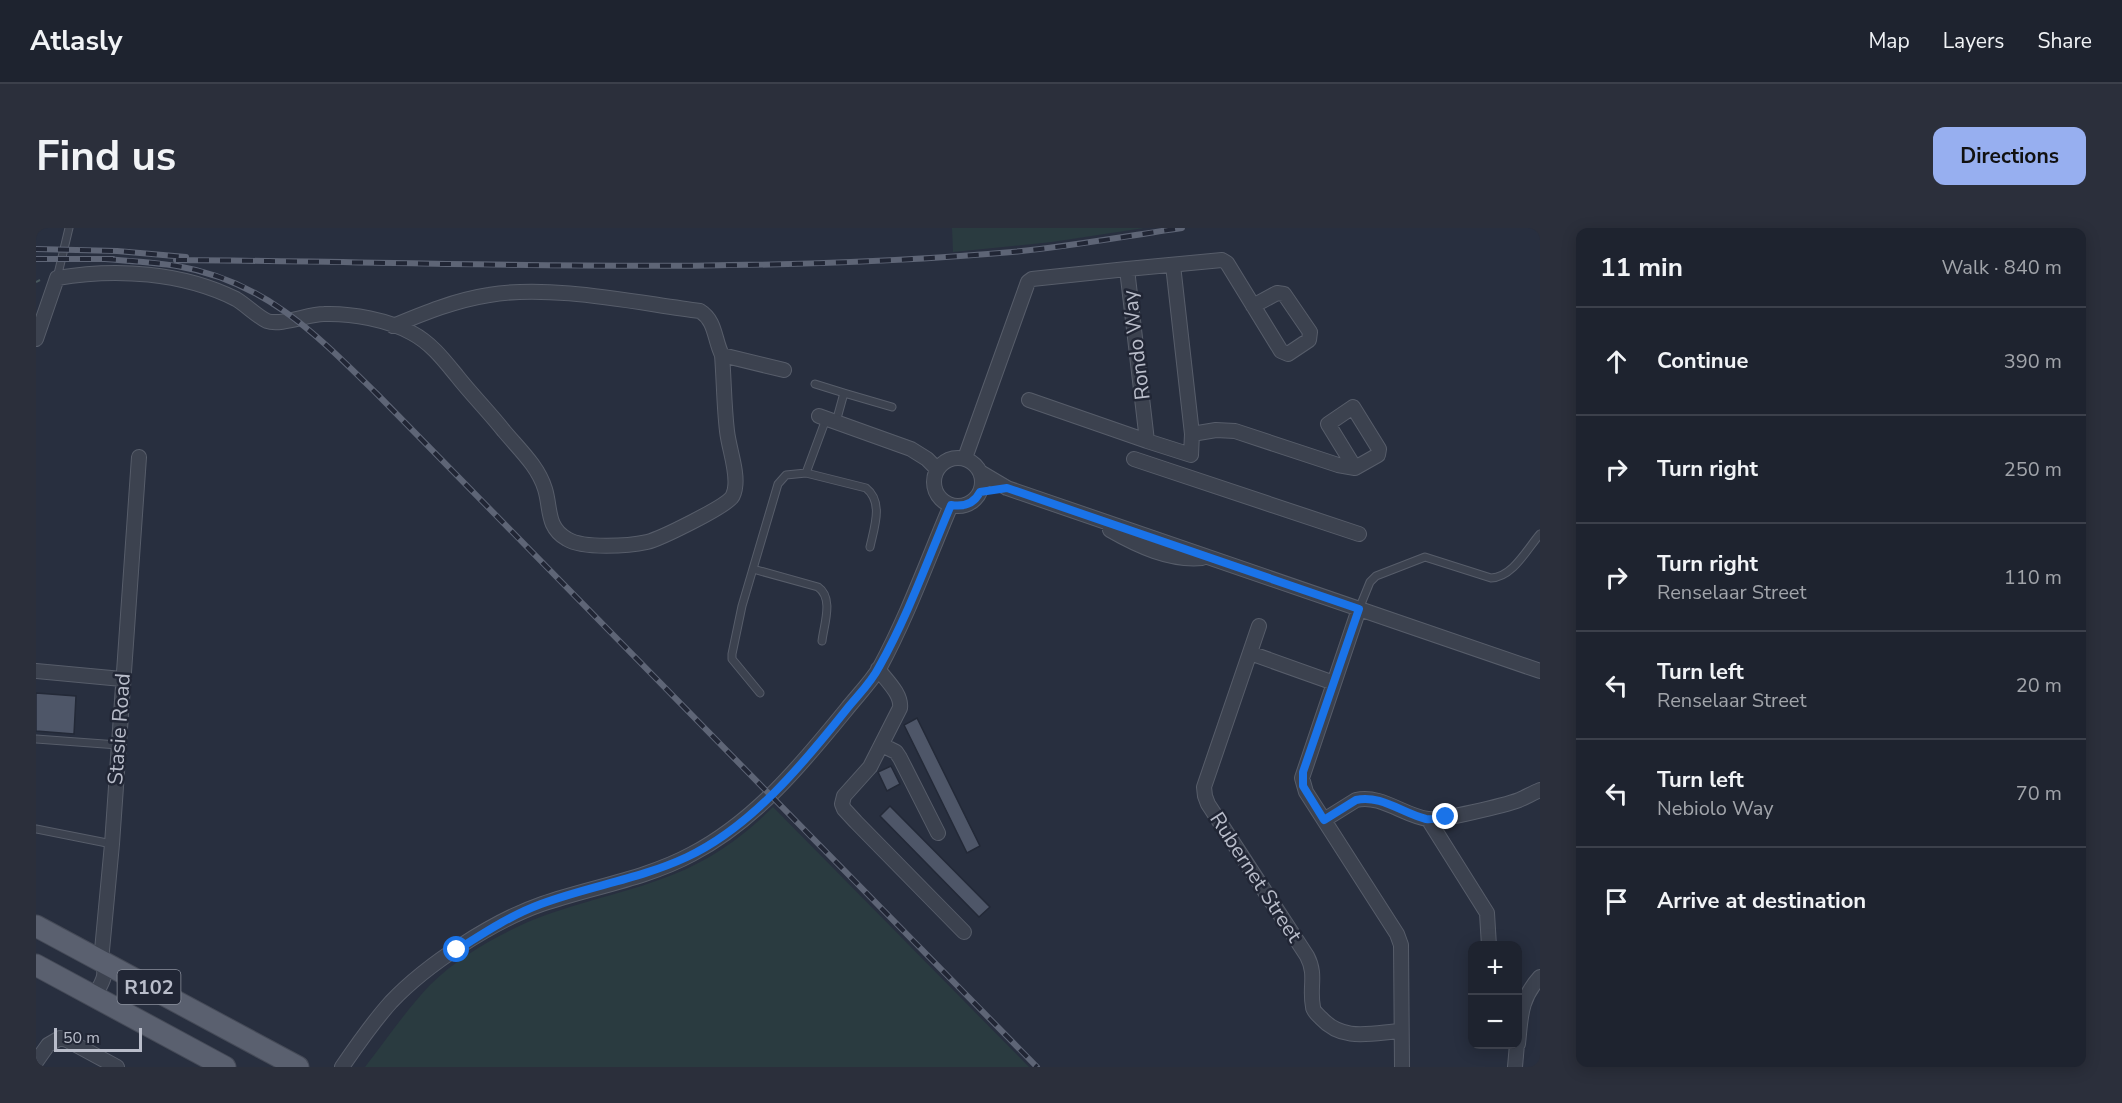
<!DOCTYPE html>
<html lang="en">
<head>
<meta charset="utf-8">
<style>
  body { margin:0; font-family:"Nunito Sans",sans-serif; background:#2b2f3b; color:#f1f3f6 }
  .controls { position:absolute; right:18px; bottom:18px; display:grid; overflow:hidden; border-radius:12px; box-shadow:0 3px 15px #0003 }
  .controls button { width:54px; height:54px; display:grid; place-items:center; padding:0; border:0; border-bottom:2px solid #3c404b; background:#1e232f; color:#f1f3f6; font:30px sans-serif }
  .scale { position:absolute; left:18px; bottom:15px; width:88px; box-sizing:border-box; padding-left:6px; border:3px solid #b9bdca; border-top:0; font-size:16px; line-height:21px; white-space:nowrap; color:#b9bdca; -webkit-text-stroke:4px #212635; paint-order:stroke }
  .stop { position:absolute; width:18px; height:18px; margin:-14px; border:4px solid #1a73e8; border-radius:50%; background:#fff }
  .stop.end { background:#1a73e8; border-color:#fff; box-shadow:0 2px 6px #0008 }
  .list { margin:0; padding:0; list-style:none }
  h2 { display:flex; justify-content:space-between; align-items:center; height:78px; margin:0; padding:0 24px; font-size:26px }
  h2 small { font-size:20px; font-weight:400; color:#a1a4aa }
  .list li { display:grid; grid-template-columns:39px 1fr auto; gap:18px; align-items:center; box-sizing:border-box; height:108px; padding:0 24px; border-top:2px solid #3c404b }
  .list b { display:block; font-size:22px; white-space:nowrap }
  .list p { margin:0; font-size:20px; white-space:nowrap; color:#a1a4aa }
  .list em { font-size:20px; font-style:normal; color:#a1a4aa }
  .icon { flex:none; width:33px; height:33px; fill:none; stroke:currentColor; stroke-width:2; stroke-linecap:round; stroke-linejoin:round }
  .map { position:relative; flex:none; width:1504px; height:839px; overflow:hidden; border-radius:12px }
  header { display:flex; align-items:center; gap:36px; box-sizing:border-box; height:84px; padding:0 30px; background:#1e232f; border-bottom:2px solid #3c404b }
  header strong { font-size:28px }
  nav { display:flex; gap:33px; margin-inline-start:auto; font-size:21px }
  .intro { display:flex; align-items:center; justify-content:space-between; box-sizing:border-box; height:144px; padding:0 36px }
  h1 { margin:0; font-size:42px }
  .button { padding:15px 27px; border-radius:12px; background:#97aff0; color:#111; font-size:21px; font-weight:700 }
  main { display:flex; gap:36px; padding:0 36px }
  aside { flex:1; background:#1e232f; border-radius:12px; box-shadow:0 3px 15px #0003 }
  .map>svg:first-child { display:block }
  .green { fill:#2a3b40 }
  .building { fill:#4e5668; stroke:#232937; stroke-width:1.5 }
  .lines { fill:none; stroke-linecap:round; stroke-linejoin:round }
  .service-casing { stroke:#575d6a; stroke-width:9 }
  .minor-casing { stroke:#575d6a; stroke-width:16 }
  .primary-casing { stroke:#464b58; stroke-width:23 }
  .path { stroke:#48585d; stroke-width:2; stroke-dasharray:4.5 4.5; stroke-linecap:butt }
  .service { stroke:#3c424f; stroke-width:7 }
  .minor { stroke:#3c424f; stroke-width:14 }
  .primary { stroke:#5a606f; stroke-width:21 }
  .rail-casing { stroke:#5e6576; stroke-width:6 }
  .rail { stroke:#212635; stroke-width:4; stroke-dasharray:11; stroke-linecap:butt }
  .route { stroke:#1a73e8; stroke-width:8 }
  .labels { text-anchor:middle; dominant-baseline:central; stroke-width:5; stroke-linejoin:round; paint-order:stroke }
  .shield { fill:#212635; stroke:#8b909d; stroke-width:1.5 }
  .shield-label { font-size:20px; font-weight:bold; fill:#b9bdca }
  .street-label { font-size:21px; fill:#b9bdca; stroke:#212635 }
</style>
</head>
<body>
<header>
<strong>Atlasly</strong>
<nav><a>Map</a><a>Layers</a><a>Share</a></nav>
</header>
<div class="intro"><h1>Find us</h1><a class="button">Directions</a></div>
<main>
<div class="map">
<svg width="1504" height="839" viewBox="0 0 1504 839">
  <rect width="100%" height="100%" fill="#282f3f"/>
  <path class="green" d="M916,0H1108L1016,14L917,24Z
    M737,579L993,839H329C350,812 371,781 394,757C417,734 448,715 477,701C527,676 584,668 636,647C675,632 708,608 737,579Z"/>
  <path class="building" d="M0,465L40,468L38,506L0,503Z
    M881,490L944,618L931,625L868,497Z
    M855,538L864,556L851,563L842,544Z
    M854,578L954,679L943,689L844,588Z"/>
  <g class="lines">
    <g class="service-casing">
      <path id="service" d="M21,50L33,0
        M779,156L808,165
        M800,194L808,165L856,179
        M770,245L830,260C848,274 838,300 834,319
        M717,341L782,359C798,370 788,396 786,413
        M1323,381L1334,354L1340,348L1389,329L1455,350C1477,349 1491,321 1504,306
        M724,465L696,431V426L706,378L742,256L750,247L770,245L790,191
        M0,511L82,517
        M0,601L76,616"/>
    </g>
    <g class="minor-casing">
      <path id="minor" d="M1091,41L1186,32L1191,35L1245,123L1252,126L1273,112L1274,104L1248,66L1241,65L1217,78
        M357,98C388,85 420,72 453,67C515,56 601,75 664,83C680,93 678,111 686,127L748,142
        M0,111L21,50C80,40 146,44 200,71C210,77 222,89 231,93C245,98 272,86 288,86C316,85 352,92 376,105C395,115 408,132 421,148C436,167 453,184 468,203C483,221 502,238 509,261C515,280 510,299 531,311C547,321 593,318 611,314C624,311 689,279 696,269C697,268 699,262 699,260C702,244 693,221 691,203C688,178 688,152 686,127
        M783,188L875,221L891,231L901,241
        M1156,206L1180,202L1199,203L1302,237L1319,240L1342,227L1343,221L1317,179L1292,196L1319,240
        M1111,213L1155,227L1156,206L1137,37
        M898 254a24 24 0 1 1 48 0a24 24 0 1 1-48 0Z
        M929,230L992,54L996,51L1091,41L1111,213L993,172
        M1098,231L1323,306
        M944,244L971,260L1504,443
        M1074,302C1102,318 1134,333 1166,330
        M1323,381L1266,550L1270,564L1361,706L1365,717L1366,839
        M1223,398L1168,559L1169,568L1172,576L1271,728C1281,747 1273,759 1277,779C1277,783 1282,787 1285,790C1307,814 1335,805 1365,803
        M1214,425L1298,455
        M842,441C850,452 866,466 864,480L834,539L808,568L806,576L808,581L820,594L928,704
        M0,443L86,451
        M846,517L860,524L864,530L902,605
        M1392,591L1451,685L1453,718
        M1288,592L1320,572C1345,566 1368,588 1392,591C1404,593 1470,577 1483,572C1490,569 1497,565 1504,562
        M58,769C65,756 73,747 65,733L76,616L103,229
        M1482,816C1485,788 1484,771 1504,749
        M0,834L12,817L24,810L31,812L81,839
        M306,839C321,817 337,794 355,774C391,736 457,693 506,676C555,659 610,651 656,626C719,593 766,536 810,482C821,468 835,454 844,439C872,387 892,331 915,277
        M1479,839L1481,816"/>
    </g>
    <g class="primary-casing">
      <path id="primary" d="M0,698L262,839
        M0,737L189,839"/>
    </g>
    <path class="path" d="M0,54L8,50"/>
    <use href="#service" class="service"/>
    <use href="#minor" class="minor"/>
    <use href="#primary" class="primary"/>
    <g class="rail-casing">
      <path id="rail" d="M0,21L81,23L150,29
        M0,31H77
        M69,31C93,33 118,34 141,38C229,53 281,107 341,166L1001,839
        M140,32C419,34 698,48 976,24C1032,19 1090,8 1146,0"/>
    </g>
    <use href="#rail" class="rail"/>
  </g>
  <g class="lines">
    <path class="route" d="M421,722C448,705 475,687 505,676C553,658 604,651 651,629C715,599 767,536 810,482C821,468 835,455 843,439C872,388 892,331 915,277C927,279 938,276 944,264L971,260L1323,381L1267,544V558L1288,592L1320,572C1344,566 1368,586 1390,591C1396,592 1404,590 1410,589"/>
  </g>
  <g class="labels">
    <rect class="shield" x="81.5" y="742" width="63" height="34" rx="4.5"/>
    <g class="shield-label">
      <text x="113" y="759">R102</text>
    </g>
    <g class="street-label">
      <text transform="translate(1100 117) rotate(-97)">Rondo Way</text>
      <text transform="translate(83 501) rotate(-86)">Stasie Road</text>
      <text transform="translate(1220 649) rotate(57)">Rubernet Street</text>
    </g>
  </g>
</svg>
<div class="controls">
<button>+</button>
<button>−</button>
</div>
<div class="scale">50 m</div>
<div class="stop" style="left:421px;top:722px"></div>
<div class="stop end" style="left:1410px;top:589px"></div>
</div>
<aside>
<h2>11 min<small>Walk · 840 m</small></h2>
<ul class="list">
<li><svg class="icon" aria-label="ahead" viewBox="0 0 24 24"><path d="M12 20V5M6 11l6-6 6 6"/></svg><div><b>Continue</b></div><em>390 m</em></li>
<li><svg class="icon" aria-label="right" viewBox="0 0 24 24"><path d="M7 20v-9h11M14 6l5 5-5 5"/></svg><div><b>Turn right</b></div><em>250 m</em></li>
<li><svg class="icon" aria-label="right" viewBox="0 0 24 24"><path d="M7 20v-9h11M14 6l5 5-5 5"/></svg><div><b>Turn right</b><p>Renselaar Street</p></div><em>110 m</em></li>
<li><svg class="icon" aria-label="left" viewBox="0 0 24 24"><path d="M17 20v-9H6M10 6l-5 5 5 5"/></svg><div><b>Turn left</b><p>Renselaar Street</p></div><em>20 m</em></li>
<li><svg class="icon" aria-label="left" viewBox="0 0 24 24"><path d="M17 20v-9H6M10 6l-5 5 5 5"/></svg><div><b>Turn left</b><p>Nebiolo Way</p></div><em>70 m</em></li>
<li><svg class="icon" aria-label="arrive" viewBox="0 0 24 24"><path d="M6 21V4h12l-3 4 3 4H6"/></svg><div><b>Arrive at destination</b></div></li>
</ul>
</aside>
</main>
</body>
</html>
